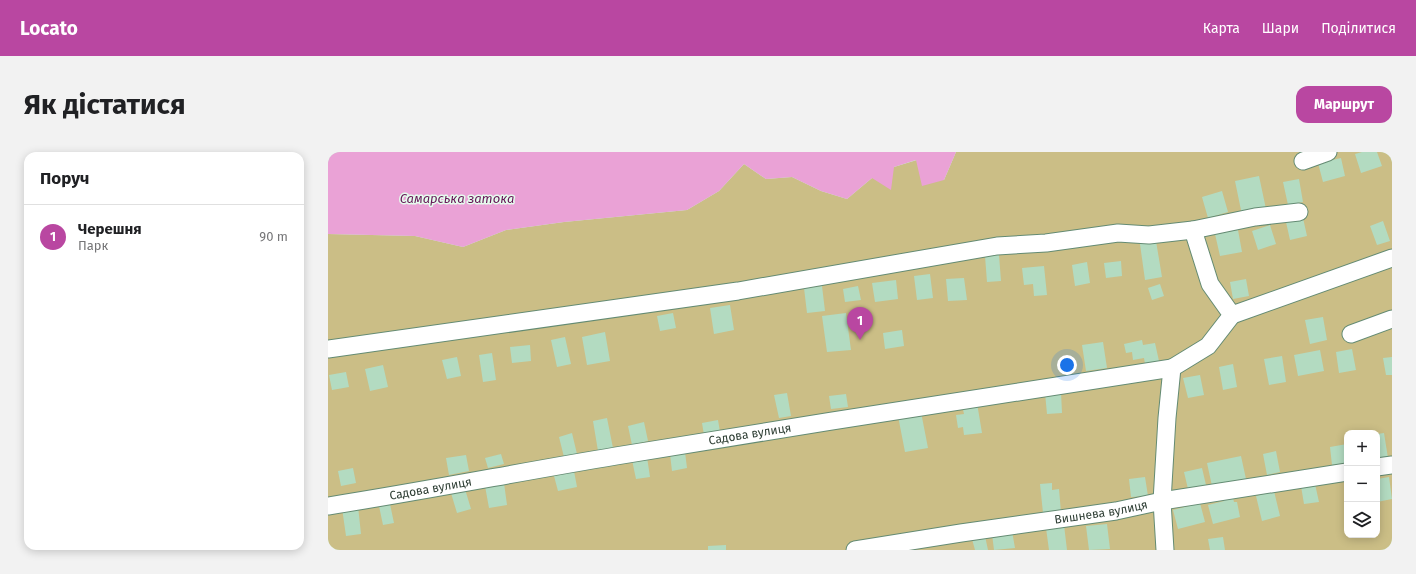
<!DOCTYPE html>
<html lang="uk">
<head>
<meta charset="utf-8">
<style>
  body { margin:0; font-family:"Fira Sans",sans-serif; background:#f2f2f2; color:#202124 }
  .controls { position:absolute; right:12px; bottom:12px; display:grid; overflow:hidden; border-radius:8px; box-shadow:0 2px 10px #0003 }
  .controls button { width:36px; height:36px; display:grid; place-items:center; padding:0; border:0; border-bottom:1px solid #e0e0e0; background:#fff; color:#202124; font:20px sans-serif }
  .you { position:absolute; left:739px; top:213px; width:14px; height:14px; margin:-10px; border:3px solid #fff; border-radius:50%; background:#1a73e8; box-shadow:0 0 0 6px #1a73e833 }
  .badge { display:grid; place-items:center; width:26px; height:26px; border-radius:50%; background:#b947a1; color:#fff; font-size:13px; font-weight:700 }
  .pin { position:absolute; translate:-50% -33px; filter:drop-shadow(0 1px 2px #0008) }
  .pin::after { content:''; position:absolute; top:21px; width:14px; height:12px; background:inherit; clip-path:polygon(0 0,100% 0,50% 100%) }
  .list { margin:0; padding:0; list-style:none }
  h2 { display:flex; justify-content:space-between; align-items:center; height:52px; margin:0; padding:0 16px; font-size:17px }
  h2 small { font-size:13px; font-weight:400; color:#757577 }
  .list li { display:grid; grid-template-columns:26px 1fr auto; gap:12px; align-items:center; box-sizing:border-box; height:64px; padding:0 16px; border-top:1px solid #e0e0e0 }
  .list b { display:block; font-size:15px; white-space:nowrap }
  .list p { margin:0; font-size:13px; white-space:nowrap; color:#757577 }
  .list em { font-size:13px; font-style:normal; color:#757577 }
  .icon { flex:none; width:22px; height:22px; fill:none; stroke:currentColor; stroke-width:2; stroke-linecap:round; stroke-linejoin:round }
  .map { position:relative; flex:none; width:1064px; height:398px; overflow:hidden; border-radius:12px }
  header { display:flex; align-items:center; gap:24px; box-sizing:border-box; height:56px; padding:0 20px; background:#b947a1; color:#fff }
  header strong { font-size:19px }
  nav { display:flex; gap:22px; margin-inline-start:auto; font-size:14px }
  .intro { display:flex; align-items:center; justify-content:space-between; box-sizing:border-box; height:96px; padding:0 24px }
  h1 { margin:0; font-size:28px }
  .button { padding:10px 18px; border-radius:12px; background:#b947a1; color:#fff; font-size:14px; font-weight:700 }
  main { display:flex; gap:24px; padding:0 24px }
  aside { flex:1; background:#fff; border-radius:12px; box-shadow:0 2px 10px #0003 }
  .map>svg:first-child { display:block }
  .green { fill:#cbbe86; fill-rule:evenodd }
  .water { fill:#eaa2d6 }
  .building { fill:#b3dbc1 }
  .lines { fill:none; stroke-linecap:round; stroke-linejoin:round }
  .minor-casing { stroke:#648b73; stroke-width:19 }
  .minor { stroke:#fff; stroke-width:17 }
  .labels { text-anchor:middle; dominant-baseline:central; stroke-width:3; stroke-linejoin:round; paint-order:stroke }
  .street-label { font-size:12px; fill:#2e3e34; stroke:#e5fded }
  .water-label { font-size:13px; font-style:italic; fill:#651356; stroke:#e5fded }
</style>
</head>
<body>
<header>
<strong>Locato</strong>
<nav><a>Карта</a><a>Шари</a><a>Поділитися</a></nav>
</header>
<div class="intro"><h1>Як дістатися</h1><a class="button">Маршрут</a></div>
<main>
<aside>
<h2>Поруч<small></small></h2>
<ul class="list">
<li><span class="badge">1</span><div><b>Черешня</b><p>Парк</p></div><em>90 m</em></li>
</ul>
</aside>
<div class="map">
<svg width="1064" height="398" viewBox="0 0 1064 398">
  <rect width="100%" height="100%" fill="#cbf5da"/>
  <path class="green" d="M628,0H1064V398H0V82L87,84L135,95L178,78L236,70L359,58L391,39L416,12L438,27L464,25L493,39L519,47L544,26L566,15L589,8L616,28ZM1019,281H1049V383H1019Z"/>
  <path class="water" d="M0,0H628L616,28L594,34L588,8L566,15L563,38L544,26L519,47L493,39L464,25L438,27L416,12L391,39L359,58L236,70L178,78L135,95L87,84L0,82Z"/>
  <path class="building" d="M1034,0H1049L1054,14L1033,21L1027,2Z
    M1013,6L1017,24L995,30L990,11Z
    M931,24L938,57L914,63L907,29Z
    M971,27L975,50L960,53L955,30Z
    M894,39L900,60L880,66L874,45Z
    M975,66L979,84L962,88L958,70Z
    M1055,69L1062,89L1049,93L1042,74Z
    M942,73L948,92L930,98L924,79Z
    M910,78L914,100L892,104L887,82Z
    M828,89L834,125L817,128L812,92Z
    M671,103L673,129L659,130L657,104Z
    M793,109L794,124L778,126L776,111Z
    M759,110L762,131L747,134L744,113Z
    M716,114L719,143L706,144L705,132L696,133L694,116Z
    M602,122L605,146L589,148L586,124Z
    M636,126L639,148L620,149L618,127Z
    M918,127L921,144L905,147L902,130Z
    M568,128L570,147L547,150L544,131Z
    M832,132L836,144L824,148L820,136Z
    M494,134L497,159L479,161L476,136Z
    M530,134L533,148L517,150L515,137Z
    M402,153L406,178L386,182L382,156Z
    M345,161L348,176L332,179L329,164Z
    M518,161L523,198L499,200L494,164Z
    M995,165L999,188L982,192L977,168Z
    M574,178L576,194L557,197L555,181Z
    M277,180L282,209L259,213L254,185Z
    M237,185L243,212L229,215L223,188Z
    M814,188L815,193L827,191L831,209L817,212L816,206L805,208L804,200L798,201L796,192Z
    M775,190L779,216L758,219L754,193Z
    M202,193L203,209L184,211L182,195Z
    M1024,197L1028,218L1011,221L1008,200Z
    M992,198L996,219L970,224L966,203Z
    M164,201L168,228L155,230L151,203Z
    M954,204L958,230L941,233L936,207Z
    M129,205L133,224L119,227L114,208Z
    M1064,205V223H1058L1055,206Z
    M905,212L909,235L895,238L891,215Z
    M55,213L60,235L42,239L37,217Z
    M18,220L21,235L4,238L1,223Z
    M872,223L876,243L860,246L855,226Z
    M733,240L734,261L719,262L717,241Z
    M459,241L463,264L451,266L446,243Z
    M518,242L520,255L503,257L501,244Z
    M649,251L654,281L636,283L635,275L630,276L628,263L636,262L634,253Z
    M593,260L600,296L577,300L570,264Z
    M279,266L285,296L270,299L265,269Z
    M390,268L392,280L376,283L374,271Z
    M316,270L320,289L304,293L300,274Z
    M244,281L249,302L236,305L231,285Z
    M1056,281L1060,306L1049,307V282Z
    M1019,292V311L1004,313L1002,295Z
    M948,299L952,320L939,323L935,302Z
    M357,300L359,316L344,319L342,302Z
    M173,302L176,312L160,316L157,306Z
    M138,303L141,319L121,323L118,306Z
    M913,304L918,327L884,334L879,311Z
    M319,305L322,325L308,327L304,308Z
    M25,316L28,331L13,334L10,319Z
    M874,316L878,333L860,337L856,320Z
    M246,319L249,335L230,339L226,324Z
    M817,325L820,344L803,345L801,327Z
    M1061,325L1064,347L1049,350V327Z
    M176,331L179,353L161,356L157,334Z
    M724,331V338L731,337L733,360L715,361L712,332Z
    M987,332L991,350L976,352L973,334Z
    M137,337L143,357L129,361L123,341Z
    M946,339L952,364L934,369L928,344Z
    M904,342L906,350H909L912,365L885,372L880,353L896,349L895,344Z
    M872,351L877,370L850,377L845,358Z
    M62,352L66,371L55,373L51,354Z
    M30,354L33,382L18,384L14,356Z
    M779,372L782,397L761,398L758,374Z
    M736,373L739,398H721L718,376Z
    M684,379L687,396L666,398L664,382Z
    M657,384L660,398H647L644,387Z
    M895,385L897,398H882L880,387Z
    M398,393V398H380V394Z"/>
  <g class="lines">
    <g class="minor-casing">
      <g id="minor">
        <path d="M975,9L1000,0"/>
        <path d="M904,163L1064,106"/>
        <path d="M1023,182L1064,167"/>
        <path d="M0,197L410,139L669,94L718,91L790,81L821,83L865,78L927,65L971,60"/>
        <path d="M1049,315L1064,313"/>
        <path id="s1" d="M0,354C96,339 192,320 288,304C473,273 659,245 844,216"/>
        <path id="s2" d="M527,398L633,381L788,359L834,349L1019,320"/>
        <path d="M837,398L834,349L839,266L844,216L880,194L904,163L882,132L865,78"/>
      </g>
    </g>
    <use href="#minor" class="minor"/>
  </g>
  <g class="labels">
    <g class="street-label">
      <text stroke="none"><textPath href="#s1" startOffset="428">Садова вулиця</textPath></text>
      <text stroke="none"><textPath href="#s1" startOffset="104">Садова вулиця</textPath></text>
      <text stroke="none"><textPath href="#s2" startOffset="249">Вишнева вулиця</textPath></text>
    </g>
    <g class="water-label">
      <text x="129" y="46">Самарська затока</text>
    </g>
  </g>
</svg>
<div class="controls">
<button>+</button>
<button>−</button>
<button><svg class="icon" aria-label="layers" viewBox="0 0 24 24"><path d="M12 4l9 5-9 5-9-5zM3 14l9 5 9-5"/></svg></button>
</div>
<div class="you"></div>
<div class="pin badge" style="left:532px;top:188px">1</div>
</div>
</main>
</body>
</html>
